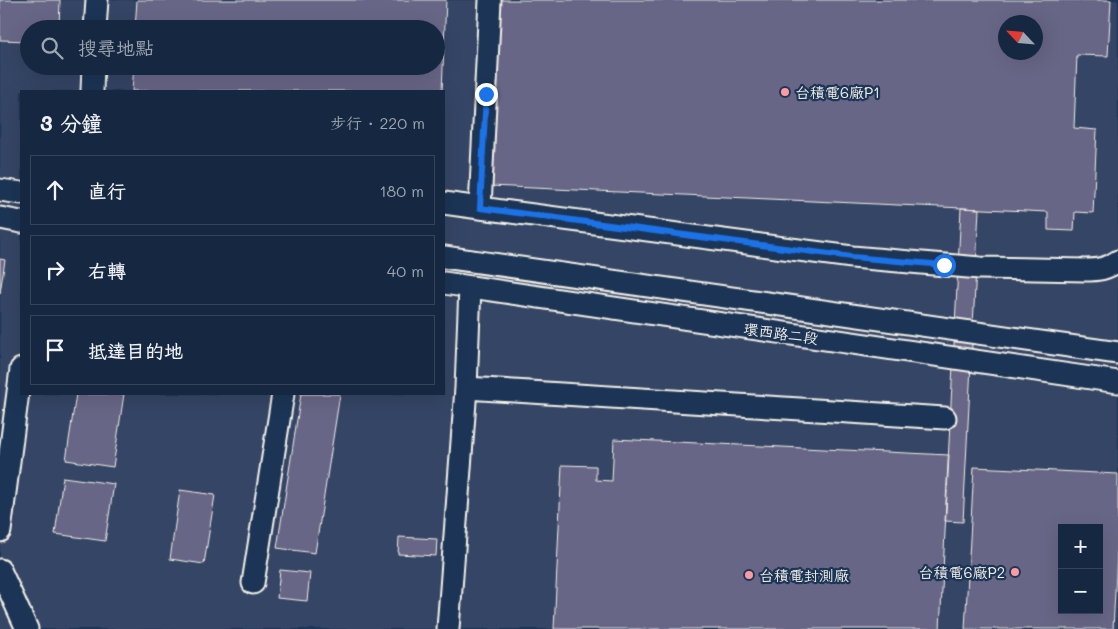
<!DOCTYPE html>
<html lang="zh-TW">
<head>
<meta charset="utf-8">
<style>
  body { margin:0; font-family:Mali,"LXGW WenKai TC",sans-serif; background:#1f3048; color:#f1f3f6 }
  .controls { position:absolute; right:15px; bottom:15px; display:grid; overflow:hidden; border-radius:0px; box-shadow:0 5px 20px #0002 }
  .controls button { width:45px; height:45px; display:grid; place-items:center; padding:0; border:0; border-bottom:1px solid #35445a; background:#162841; color:#f1f3f6; font:25px sans-serif }
  .compass { position:absolute; left:998px; top:15px; width:45px; height:45px; border-radius:50%; background:#162841; box-shadow:0 5px 20px #0002; rotate:296deg }
  .stop { position:absolute; width:15px; height:15px; margin:-11px; border:4px solid #1a73e8; border-radius:50%; background:#fff }
  .stop.end { background:#1a73e8; border-color:#fff; box-shadow:0 1px 5px #0008 }
  .list { margin:0; padding:0; list-style:none }
  h2 { display:flex; justify-content:space-between; align-items:center; height:65px; margin:0; padding:0 20px; font-size:21px }
  h2 small { font-size:16px; font-weight:400; color:#9ea6b1 }
  .list li { display:grid; grid-template-columns:32px 1fr auto; gap:15px; align-items:center; box-sizing:border-box; height:70px; margin:0 10px 10px; padding:0 10px; border:1px solid #35445a; border-radius:0px }
  .list b { display:block; font-size:19px; white-space:nowrap }
  .list em { font-size:16px; font-style:normal; color:#9ea6b1 }
  .icon { flex:none; width:28px; height:28px; fill:none; stroke:currentColor; stroke-width:2; stroke-linecap:round; stroke-linejoin:round }
  .map { position:relative; flex:none; width:1118px; height:629px; overflow:hidden }
  .search { position:absolute; background:#162841; box-shadow:0 5px 20px #0002; left:20px; top:20px; width:425px; height:55px; display:flex; align-items:center; gap:12px; box-sizing:border-box; padding:0 18px; border-radius:28px; color:#9ea6b1; font-size:19px }
  .panel { position:absolute; background:#162841; box-shadow:0 5px 20px #0002; left:20px; top:90px; width:425px; height:305px; border-radius:0px }
  .map>svg:first-child { display:block }
  .built { fill:#344465; fill-rule:evenodd }
  .building { fill:#686686; stroke:#f4f1e8; fill-rule:evenodd }
  .lines { fill:none; stroke-linecap:round; stroke-linejoin:round }
  .minor-casing { stroke:#f4f1e8; stroke-width:25 }
  .minor { stroke:#1d3557; stroke-width:21 }
  .route { stroke:#1a73e8; stroke-width:6 }
  .poi-dot { fill:#ff9aa2; stroke:#1d3557; stroke-width:2 }
  .labels { text-anchor:middle; dominant-baseline:central; stroke-width:4.5; stroke-linejoin:round; paint-order:stroke }
  .poi-label { font-size:15px; fill:#f4f1e8; stroke:#1d3557; text-anchor:start }
  .street-label { font-size:15px; fill:#f4f1e8; stroke:#1d3557 }
</style>
</head>
<body>
<div class="map">
<svg width="1118" height="629" viewBox="0 0 1118 629">
  <rect width="100%" height="100%" fill="#1d3557"/>
  <filter id="ink" filterUnits="userSpaceOnUse"><feTurbulence type="fractalNoise" baseFrequency=".02" numOctaves="2"/><feDisplacementMap in="SourceGraphic" scale="10" xChannelSelector="R" yChannelSelector="G"/><feConvolveMatrix kernelMatrix="1 2 1 2 8 2 1 2 1" color-interpolation-filters="sRGB"/></filter>
  <g filter="url(#ink)">
    <path class="built" d="M0,0H1118V629H0ZM1006,22H1036V52H1006ZM29,29H436V66H29ZM21,91H444V394H21ZM1062,528H1099V610H1062Z"/>
    <path class="building" d="M0,0H60L59,29H29V41L0,40Z
      M137,0H446L442,91H132L134,66H436V29H135Z
      M499,0H1111L1108,56L1077,55L1074,128L1097,130L1093,213L1075,212L1074,231L1048,230V212L490,186ZM1006,22H1036V52H1006Z
      M961,208L979,209L963,522L945,521Z
      M0,259L5,260L0,293Z
      M76,394H124L113,467L66,460Z
      M301,394H340L315,553L277,548Z
      M614,439L949,455L940,629H554L562,465L596,466V480L612,481Z
      M974,467L1118,474V534L1113,629H965ZM1062,528H1099V610H1062Z
      M63,477L114,484L105,541L55,534Z
      M180,490L215,495L204,564L170,559Z
      M399,537L437,539L436,556L398,554Z
      M280,570L310,573L307,601L277,598Z"/>
    <g class="lines">
      <g class="minor-casing">
        <path id="minor" d="M490,0L480,208L852,257L980,268L1085,270C1098,270 1107,269 1118,261
          M95,29L97,0
          M92,91L93,66
          M0,190L21,193
          M444,203L480,208
          M0,218L21,222
          M444,257L1118,353
          M444,283L1118,382
          M466,388L945,418
          M0,531L21,369
          M0,570L27,629
          M253,583L283,394
          M448,629L466,388L470,287"/>
      </g>
      <use href="#minor" class="minor"/>
    </g>
  </g>
  <g class="lines" filter="url(#ink)">
    <path class="route" d="M486,94L480,208L852,257L944,265"/>
  </g>
  <g class="poi-dot">
    <circle cx="785" cy="92" r="5"/>
    <circle cx="1015" cy="572" r="5"/>
    <circle cx="749" cy="575" r="5"/>
  </g>
  <g class="labels">
    <g class="poi-label">
      <text x="795" y="92">台積電6廠P1</text>
      <text x="1005" y="572" text-anchor="end">台積電6廠P2</text>
      <text x="759" y="575">台積電封測廠</text>
    </g>
    <g class="street-label">
      <text transform="translate(781 333) rotate(8)">環西路二段</text>
    </g>
  </g>
</svg>
<div class="controls">
<button>+</button>
<button>−</button>
</div>
<svg class="compass" viewBox="-18 -18 36 36"><path d="M0-13l5 13h-10z" fill="#e53935"/><path d="M0 13l5-13h-10z" fill="#9ea6b1"/></svg>
<div class="stop" style="left:944px;top:265px"></div>
<div class="stop end" style="left:486px;top:94px"></div>
<div class="search"><svg class="icon" aria-label="search" viewBox="0 0 24 24"><circle cx="10" cy="10" r="6"/><path d="M15 15l6 6"/></svg>搜尋地點</div>
<section class="panel">
<h2>3 分鐘<small>步行 · 220 m</small></h2>
<ul class="list">
<li><svg class="icon" aria-label="ahead" viewBox="0 0 24 24"><path d="M12 20V5M6 11l6-6 6 6"/></svg><div><b>直行</b></div><em>180 m</em></li>
<li><svg class="icon" aria-label="right" viewBox="0 0 24 24"><path d="M7 20v-9h11M14 6l5 5-5 5"/></svg><div><b>右轉</b></div><em>40 m</em></li>
<li><svg class="icon" aria-label="arrive" viewBox="0 0 24 24"><path d="M6 21V4h12l-3 4 3 4H6"/></svg><div><b>抵達目的地</b></div></li>
</ul>
</section>
</div>
</body>
</html>
